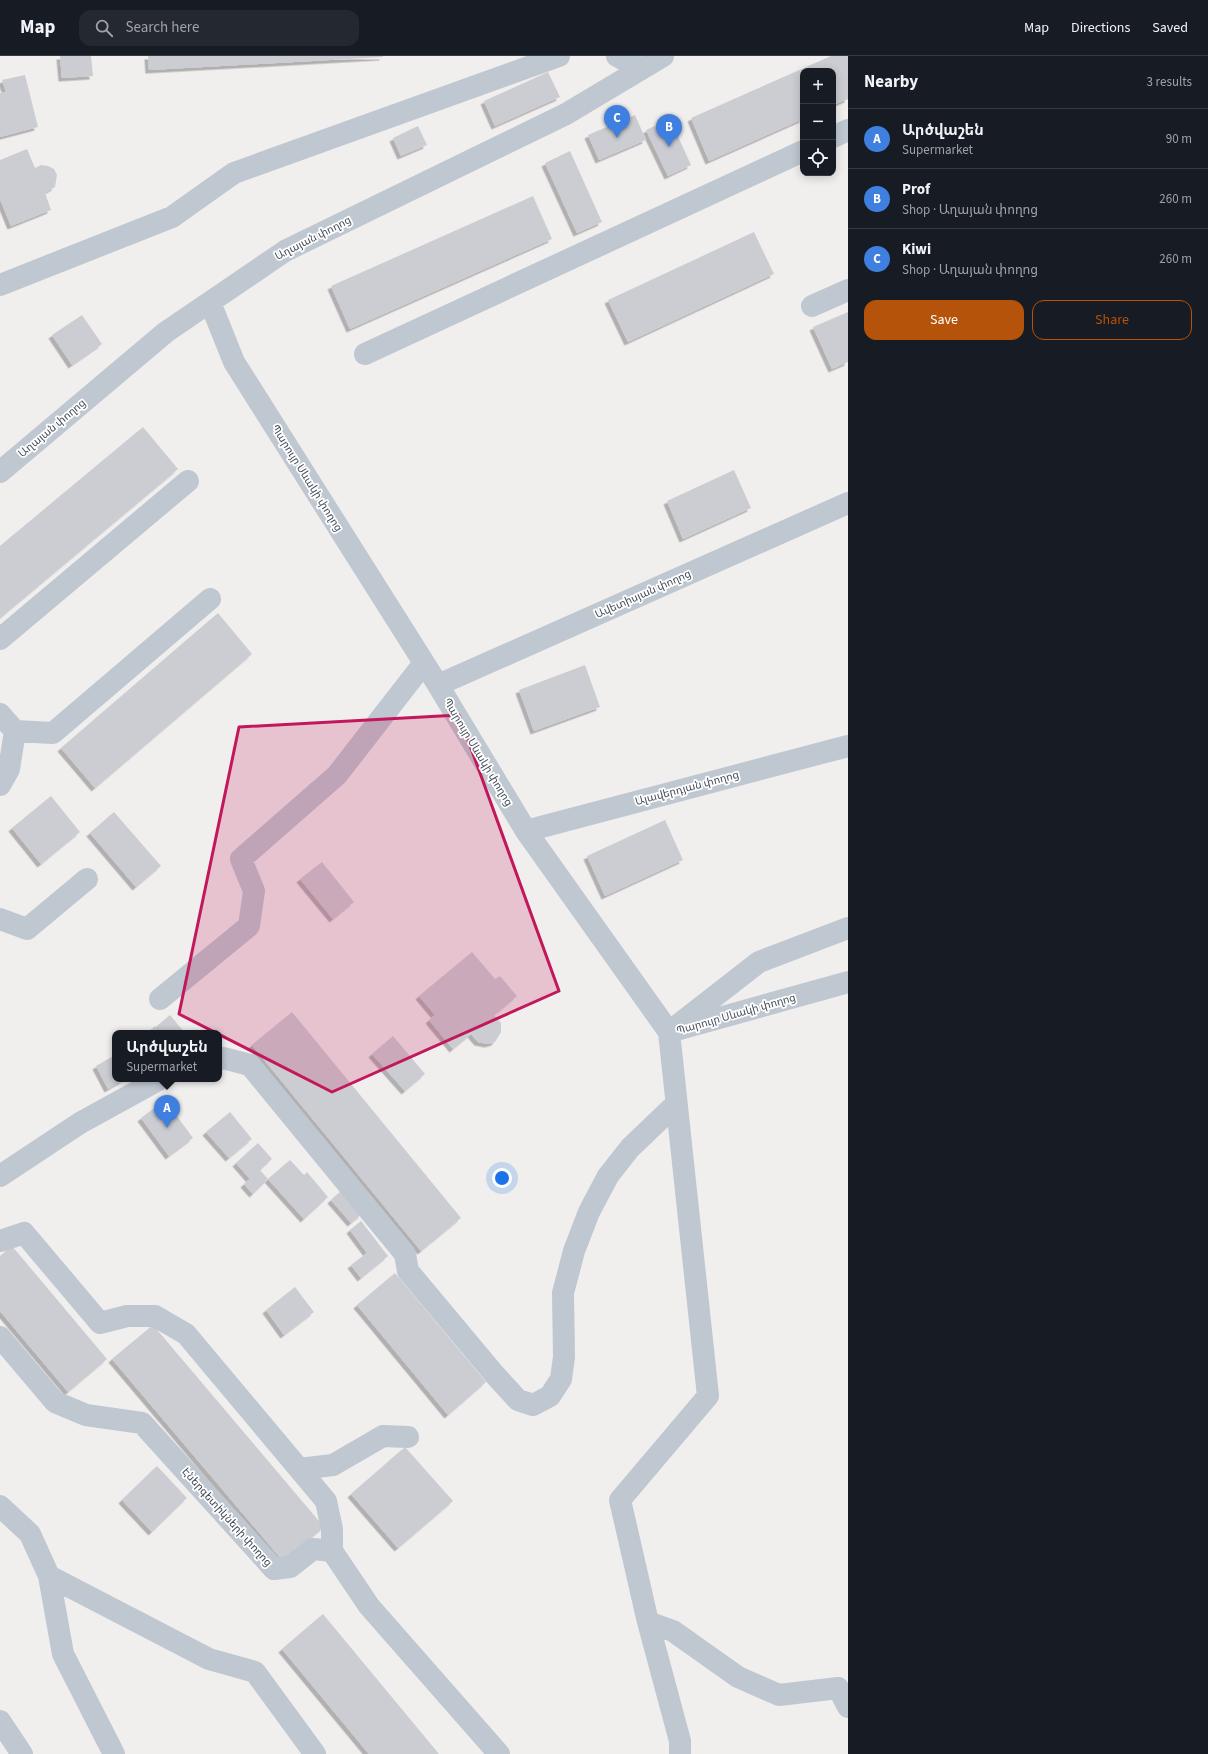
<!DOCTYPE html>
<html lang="en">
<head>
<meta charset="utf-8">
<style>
  body { margin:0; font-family:"Source Sans 3","Noto Sans Armenian",sans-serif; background:#242831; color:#f1f3f6 }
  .controls { position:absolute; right:12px; top:12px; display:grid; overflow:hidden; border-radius:8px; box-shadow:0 2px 10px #0003 }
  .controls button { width:36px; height:36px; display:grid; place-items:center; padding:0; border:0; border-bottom:1px solid #363941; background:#171b24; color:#f1f3f6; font:20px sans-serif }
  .you { position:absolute; left:502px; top:1122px; width:14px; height:14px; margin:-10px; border:3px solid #fff; border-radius:50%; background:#1a73e8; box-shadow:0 0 0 6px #1a73e833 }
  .badge { display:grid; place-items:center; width:26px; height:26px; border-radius:50%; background:#b45309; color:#fff; font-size:13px; font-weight:700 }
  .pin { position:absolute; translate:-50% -33px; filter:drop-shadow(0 1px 2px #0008) }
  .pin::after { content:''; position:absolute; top:21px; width:14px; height:12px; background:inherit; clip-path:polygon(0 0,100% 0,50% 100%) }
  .popup { position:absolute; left:112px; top:974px; width:110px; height:52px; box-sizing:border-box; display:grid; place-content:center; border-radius:8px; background:#171b24; filter:drop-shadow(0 1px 3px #0005); font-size:13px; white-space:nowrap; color:#9ea1a6 }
  .popup b { font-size:15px; color:#f1f3f6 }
  .popup::after { content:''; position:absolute; left:50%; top:100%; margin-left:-8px; border:8px solid transparent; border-top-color:#171b24 }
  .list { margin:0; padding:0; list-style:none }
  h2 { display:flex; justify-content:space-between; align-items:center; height:52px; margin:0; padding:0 16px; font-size:17px }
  h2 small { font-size:13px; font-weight:400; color:#9ea1a6 }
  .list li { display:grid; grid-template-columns:26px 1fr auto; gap:12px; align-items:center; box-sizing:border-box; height:60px; padding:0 16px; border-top:1px solid #363941 }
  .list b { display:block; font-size:15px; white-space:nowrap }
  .list p { margin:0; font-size:13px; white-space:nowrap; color:#9ea1a6 }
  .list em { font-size:13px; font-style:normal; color:#9ea1a6 }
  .actions { display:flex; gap:8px; padding:12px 16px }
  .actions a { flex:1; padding:9px 0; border:1px solid #b45309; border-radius:12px; text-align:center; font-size:14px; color:#b45309 }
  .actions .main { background:#b45309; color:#fff }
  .icon { flex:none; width:22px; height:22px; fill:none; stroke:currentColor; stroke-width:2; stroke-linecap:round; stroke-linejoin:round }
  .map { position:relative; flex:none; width:848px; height:1698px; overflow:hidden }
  header { display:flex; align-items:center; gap:24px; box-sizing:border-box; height:56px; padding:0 20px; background:#171b24; border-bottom:1px solid #363941 }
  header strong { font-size:19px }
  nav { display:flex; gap:22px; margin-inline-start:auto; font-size:14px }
  .search { width:280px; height:36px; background:#242831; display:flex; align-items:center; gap:10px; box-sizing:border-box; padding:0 14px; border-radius:12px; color:#9ea1a6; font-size:15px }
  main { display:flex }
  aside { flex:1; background:#171b24 }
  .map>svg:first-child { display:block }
  .building { fill:#cbcdd3; filter:url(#shadow) }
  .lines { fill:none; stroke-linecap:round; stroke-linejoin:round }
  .minor { stroke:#bfc7d0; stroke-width:22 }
  .marked { fill:#c2185b; fill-opacity:0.2; stroke:#c2185b; stroke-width:3; stroke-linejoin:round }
  .labels { text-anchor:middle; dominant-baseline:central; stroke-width:3.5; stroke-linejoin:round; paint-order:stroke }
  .street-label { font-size:11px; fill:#46505c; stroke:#fff }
</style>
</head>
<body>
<header>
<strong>Map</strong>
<div class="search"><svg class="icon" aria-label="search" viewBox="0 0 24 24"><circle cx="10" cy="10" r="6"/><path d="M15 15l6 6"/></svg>Search here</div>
<nav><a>Map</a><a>Directions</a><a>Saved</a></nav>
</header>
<main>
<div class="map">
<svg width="848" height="1698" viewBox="0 0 848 1698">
  <defs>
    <filter id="shadow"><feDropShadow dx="-3.5" dy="3.5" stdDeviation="0" flood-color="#0004"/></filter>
  </defs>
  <rect width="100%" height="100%" fill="#f1eeee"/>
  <path class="building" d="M60,0H91L93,20L62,22Z
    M148,0H383V1L149,14Z
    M831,0H848V43L833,49V15H803V63L709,105L691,62Z
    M548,16L560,41L495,70L484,45Z
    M25,19L38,71L0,81V37L6,36L2,24Z
    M635,59L646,84L599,104L588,79Z
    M670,63L691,109L668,120L646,74Z
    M418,70L427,89L401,100L393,82Z
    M27,93L35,112L41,109L48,110L54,113L57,119L55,131L45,137L51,154L11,170L0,143V104Z
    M570,95L602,166L577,177L545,107Z
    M533,140L552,183L350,273L331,230Z
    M754,176L774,218L628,286L608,244Z
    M848,256V306L832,313L813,271Z
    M82,259L102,288L72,309L52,279Z
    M143,371L178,413L0,562V490Z
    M734,414L751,452L683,483L667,445Z
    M218,557L252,598L95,732L61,692Z
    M585,609L600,651L534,675L519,634Z
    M51,740L80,776L41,808L12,772Z
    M114,756L161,810L136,831L90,777Z
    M665,764L683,804L605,840L587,800Z
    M322,806L354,846L333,863L300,823Z
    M472,896L495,923L500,920L517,940L494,959L501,967V976L495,986L488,988L478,986L471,978L453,993L429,964L435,959L419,940Z
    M292,956L461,1162L421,1195L252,989Z
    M170,959L185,977H163L157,970Z
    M155,970L161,977H147Z
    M393,980L425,1018L405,1035L372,998Z
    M115,999V1023H125L108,1033L96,1010Z
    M165,1044L193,1082L169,1100L141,1062Z
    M230,1056L252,1083L229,1102L206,1076Z
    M258,1087L272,1103L260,1114L268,1123L290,1104L304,1119L307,1116L328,1141L304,1163L268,1123L253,1138L244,1128L250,1123L236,1107Z
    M342,1134L362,1158L351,1167L331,1144Z
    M361,1165L388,1200L361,1222L351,1209L367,1197L350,1174Z
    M12,1190L107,1303L68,1336L0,1255V1200Z
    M395,1217L486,1326L448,1359L357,1249Z
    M295,1231L314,1256L284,1279L266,1254Z
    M153,1269L324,1471L283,1505L112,1303Z
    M405,1391L453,1445L398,1492L351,1438Z
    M157,1410L187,1442L152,1476L122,1444Z
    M323,1558L439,1698H369L282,1593Z"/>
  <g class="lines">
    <path class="minor" d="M617,0L640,13
      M833,81L848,74
      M0,229L172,161L234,117L559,0
      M210,246L234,306L438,629L526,775L669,976L848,926
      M812,250L848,234
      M365,298L803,95
      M0,416L166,276L285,195L566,58L663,0
      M0,583L188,425
      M438,629L848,447
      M0,658L15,675L53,677L210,543
      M0,729L9,713L15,675
      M526,775L848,690
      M0,863L27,873L87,823
      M160,943L249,870L254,835L241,803L337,719L424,607
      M219,1003L223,1002L250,1009L405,1198L408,1215L495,1319L518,1344L533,1349L550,1340L561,1323L564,1301L563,1237L574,1195L589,1156L608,1120L630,1092L676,1048
      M0,1120L80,1067L160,1023
      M0,1185L24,1177L100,1267L127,1260H155L186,1278L326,1445L332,1473V1495
      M0,1281L55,1346L86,1359L142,1367L274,1513L290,1511L313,1493L332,1495L369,1550L499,1698
      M299,1413L333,1409L383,1380L408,1381
      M0,1450L30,1478L49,1520L63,1598L114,1698
      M49,1520L209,1603L255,1616L315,1698
      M648,1566L673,1575L738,1621L779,1639L838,1632L848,1651
      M0,1665L22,1698
      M680,1698V1685L648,1566L620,1444L708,1340L669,976L759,906L848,872"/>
  </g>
  <path class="marked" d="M459,659L559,935L332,1036L179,958L239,671Z"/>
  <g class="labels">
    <g class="street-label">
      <text transform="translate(313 182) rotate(-27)">Աղայան փողոց</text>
      <text transform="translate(52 372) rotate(-40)">Աղայան փողոց</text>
      <text transform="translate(307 422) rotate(58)">Պարույր Սևակի փողոց</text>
      <text transform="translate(643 538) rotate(-24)">Ավետիսյան փողոց</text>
      <text transform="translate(478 696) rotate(59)">Պարույր Սևակի փողոց</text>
      <text transform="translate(687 732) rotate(-15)">Ալավերդյան փողոց</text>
      <text transform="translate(736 958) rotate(-16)">Պարույր Սևակի փողոց</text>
      <text transform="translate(227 1461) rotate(48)">Էներգետիկների փողոց</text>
    </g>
  </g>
</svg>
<div class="controls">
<button>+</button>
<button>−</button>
<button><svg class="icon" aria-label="locate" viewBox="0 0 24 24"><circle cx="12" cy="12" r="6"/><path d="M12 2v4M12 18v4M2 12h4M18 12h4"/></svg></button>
</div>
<div class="you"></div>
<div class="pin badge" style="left:167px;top:1072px;background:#3f7fe0">A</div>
<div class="popup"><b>Արծվաշեն</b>Supermarket</div>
<div class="pin badge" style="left:669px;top:91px;background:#3f7fe0">B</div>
<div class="pin badge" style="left:617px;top:82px;background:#3f7fe0">C</div>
</div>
<aside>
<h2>Nearby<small>3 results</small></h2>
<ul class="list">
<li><span class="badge" style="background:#3f7fe0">A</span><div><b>Արծվաշեն</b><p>Supermarket</p></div><em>90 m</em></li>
<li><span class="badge" style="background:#3f7fe0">B</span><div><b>Prof</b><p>Shop · Աղայան փողոց</p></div><em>260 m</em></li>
<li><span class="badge" style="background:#3f7fe0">C</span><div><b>Kiwi</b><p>Shop · Աղայան փողոց</p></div><em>260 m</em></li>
</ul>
<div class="actions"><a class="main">Save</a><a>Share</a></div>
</aside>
</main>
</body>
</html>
